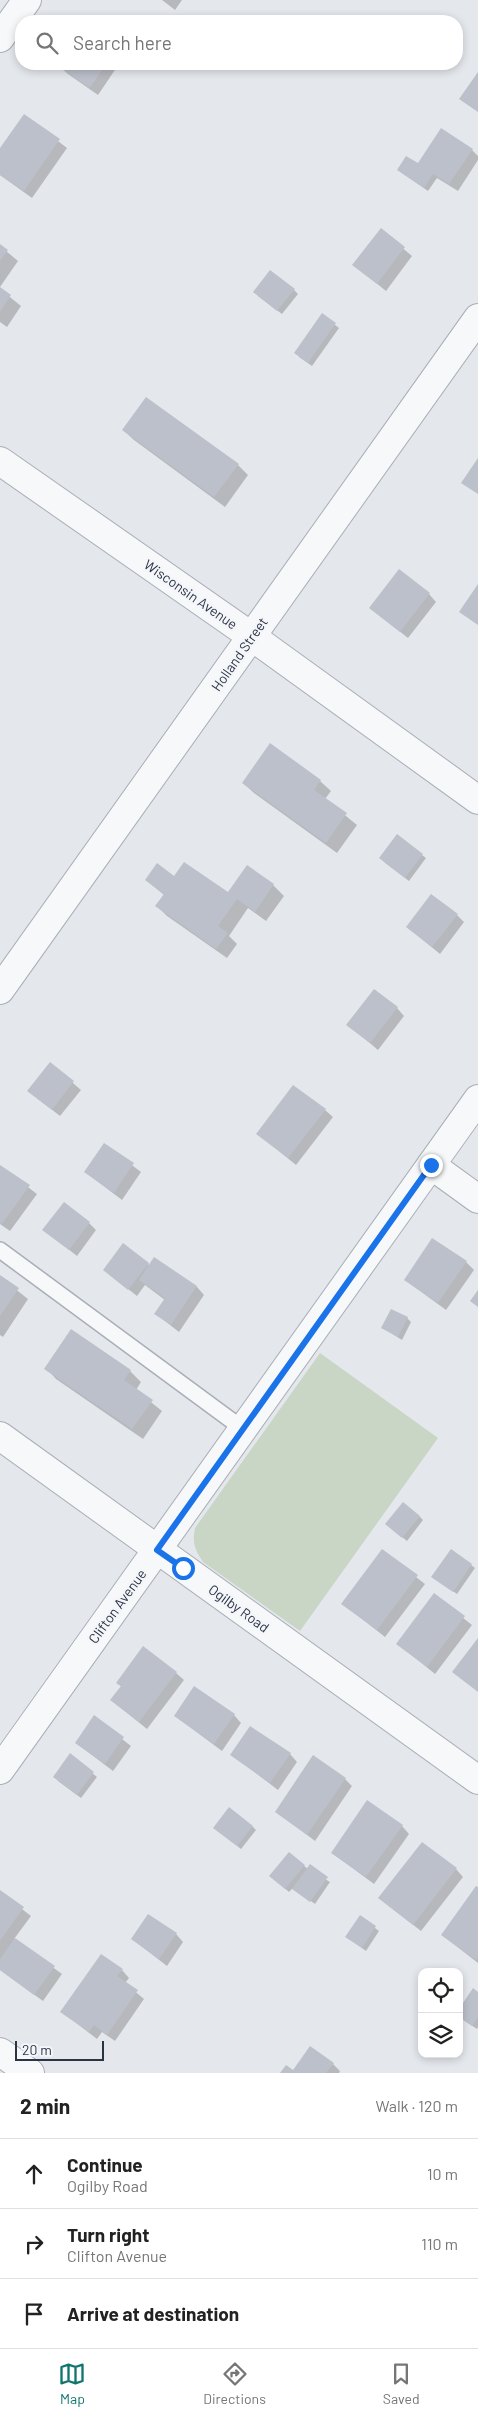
<!DOCTYPE html>
<html lang="en">
<head>
<meta charset="utf-8">
<style>
  body { margin:0; font-family:Barlow,sans-serif; background:#f2f2f2; color:#222 }
  .controls { position:absolute; right:15px; bottom:15px; display:grid; overflow:hidden; border-radius:10px; box-shadow:0 2px 8px #0003 }
  .controls button { width:45px; height:45px; display:grid; place-items:center; padding:0; border:0; border-bottom:1px solid #e0e0e0; background:#fff; color:#222; font:25px sans-serif }
  .scale { position:absolute; left:15px; bottom:12px; width:89px; box-sizing:border-box; padding-left:5px; border:2px solid #2b3445; border-top:0; font-size:14px; line-height:18px; white-space:nowrap; color:#2b3445; -webkit-text-stroke:4px #f4f6f9; paint-order:stroke }
  .stop { position:absolute; width:15px; height:15px; margin:-11px; border:4px solid #1a73e8; border-radius:50%; background:#fff }
  .stop.end { background:#1a73e8; border-color:#fff; box-shadow:0 1px 5px #0008 }
  .list { margin:0; padding:0; list-style:none }
  h2 { display:flex; justify-content:space-between; align-items:center; height:65px; margin:0; padding:0 20px; font-size:21px }
  h2 small { font-size:16px; font-weight:400; color:#767676 }
  .list li { display:grid; grid-template-columns:32px 1fr auto; gap:15px; align-items:center; box-sizing:border-box; height:70px; padding:0 20px; border-top:1px solid #e0e0e0 }
  .list b { display:block; font-size:19px; white-space:nowrap }
  .list p { margin:0; font-size:16px; white-space:nowrap; color:#767676 }
  .list em { font-size:16px; font-style:normal; color:#767676 }
  .icon { flex:none; width:28px; height:28px; fill:none; stroke:currentColor; stroke-width:2; stroke-linecap:round; stroke-linejoin:round }
  .map { position:relative; flex:none; width:478px; height:2073px; overflow:hidden }
  .search { position:absolute; background:#fff; box-shadow:0 2px 8px #0003; left:15px; right:15px; top:15px; height:55px; display:flex; align-items:center; gap:12px; box-sizing:border-box; padding:0 18px; border-radius:20px; color:#767676; font-size:19px }
  .sheet { height:275px; background:#fff }
  nav { display:flex; justify-content:space-around; align-items:center; box-sizing:border-box; height:70px; border-top:1px solid #e0e0e0; background:#fff; font-size:14px; color:#767676 }
  nav a { display:grid; justify-items:center; gap:2px }
  nav .on { color:#0f766e }
  .map>svg:first-child { display:block }
  .grass { fill:#c9d6c5 }
  .shadow { fill:#0003 }
  .building { fill:#bbc0ca }
  .lines { fill:none; stroke-linecap:round; stroke-linejoin:round }
  .service-casing { stroke:#a9aeb7; stroke-width:18 }
  .minor-casing { stroke:#a9aeb7; stroke-width:30 }
  .tertiary-casing { stroke:#a9aeb7; stroke-width:30 }
  .service { stroke:#f7f8fa; stroke-width:15 }
  .minor { stroke:#f7f8fa; stroke-width:28 }
  .tertiary { stroke:#f7f8fa; stroke-width:28 }
  .route { stroke:#1a73e8; stroke-width:6 }
  .labels { text-anchor:middle; dominant-baseline:central; stroke-width:5; stroke-linejoin:round; paint-order:stroke }
  .street-label { font-size:14px; fill:#2b3445; stroke:#f4f6f9 }
</style>
</head>
<body>
<div class="map">
<svg width="478" height="2073" viewBox="0 0 478 2073">
  <rect width="100%" height="100%" fill="#e4e7ec"/>
  <path class="grass" d="M320,1353L438,1438L300,1631L203,1562C195,1550 192,1543 195,1528Z"/>
  <path class="shadow" d="M162,0H182L175,10Z
    M63,64H119L98,95L68,74L60,67Z
    M24,115L67,148L32,198L0,175V150Z
    M472,150L478,156V160L458,191L437,178L428,191L402,173L418,165Z
    M381,230L412,256L386,291L354,265Z
    M0,246L18,261L0,287Z
    M0,289L21,306L7,327L0,322Z
    M294,290L298,294L282,314L258,296Z
    M322,315L339,328L312,366L299,357Z
    M123,430L238,465L248,475L225,507L134,440Z
    M429,594L436,602L408,638L370,608Z
    M320,781L331,791L325,799L357,825L337,853L254,793L243,783Z
    M422,855L426,858L409,881L384,862Z
    M247,867L273,885L284,896L266,921L248,908L229,936L237,944L227,958L167,916L157,906L164,895L146,880L174,878L228,894Z
    M457,915L464,922L440,954L407,927Z
    M397,1008L404,1016L378,1050L347,1024Z
    M51,1064L81,1090L60,1116L37,1098Z
    M325,1110L333,1117L296,1165L258,1134Z
    M104,1144L141,1172L122,1200L85,1172Z
    M0,1166L37,1194L10,1231L0,1224Z
    M89,1223L96,1230L77,1256L44,1230Z
    M155,1259L197,1287L204,1295L179,1332L156,1314L165,1300L145,1285L137,1296L104,1270L148,1264L150,1266Z
    M466,1262L474,1270L446,1310L405,1280Z
    M0,1277L28,1299L3,1337L0,1335Z
    M407,1318L411,1322L402,1340L383,1328Z
    M72,1331L130,1371L141,1382L136,1390L162,1411L143,1439L56,1379L46,1368Z
    M419,1516L423,1520L407,1541L391,1528Z
    M382,1551L425,1584L385,1637L343,1604Z
    M471,1565L475,1568L457,1594L437,1580Z
    M434,1595L472,1625L435,1674L398,1644Z
    M176,1673L184,1680L147,1729L111,1700L122,1687L117,1683Z
    M234,1715L241,1723L222,1751L175,1716Z
    M94,1717L131,1746L113,1771L76,1743Z
    M290,1754L297,1762L278,1790L232,1755Z
    M70,1755L97,1777L81,1798L58,1781Z
    M345,1779L352,1786L315,1841L277,1812Z
    M252,1826L256,1830L241,1849L219,1832Z
    M402,1826L409,1834L374,1884L332,1853Z
    M289,1854L308,1869L330,1882L315,1904L293,1888L289,1892L275,1880Z
    M456,1869L463,1877L421,1931L388,1905Z
    M478,1889V1963L442,1935Z
    M0,1892L31,1916L14,1939L62,1974L43,2001L0,1970Z
    M360,1917L379,1931L366,1951L347,1937Z
    M176,1934L183,1942L167,1966L132,1939Z
    M122,1970L129,1978L125,1983L144,1999L115,2041L102,2032L97,2039L62,2012Z
    M478,1994V2027L477,2029L459,2017Z
    M333,2064L340,2071L339,2073H281Z"/>
  <path class="building" d="M61,64H106L90,88L59,67Z
    M478,72V112L459,99Z
    M24,114L60,139L24,191L0,175V148Z
    M441,128L473,149L449,184L433,174L424,188L397,170L406,156L418,163Z
    M381,228L405,247L377,284L352,265Z
    M0,244L8,250L0,261Z
    M270,270L295,289L277,311L253,292Z
    M0,287L11,295L0,312Z
    M322,313L336,323L308,363L294,353Z
    M146,397L239,464L214,497L122,430Z
    M478,458V494L461,483Z
    M399,569L430,593L400,632L369,608Z
    M478,584V625L459,612Z
    M270,743L321,780L314,790L347,813L326,843L242,783Z
    M397,834L423,854L405,878L379,858Z
    M184,862L228,892L247,865L274,884L255,912L237,899L218,926L228,933L216,949L155,906L164,894L145,880L157,863L174,876Z
    M431,894L458,914L432,947L406,927Z
    M374,989L398,1007L370,1043L346,1025Z
    M50,1062L74,1081L52,1110L27,1091Z
    M293,1085L326,1109L288,1158L256,1134Z
    M104,1143L134,1163L114,1193L84,1172Z
    M0,1165L30,1185L2,1224L0,1223Z
    M64,1202L90,1222L69,1250L42,1230Z
    M432,1238L467,1261L438,1303L404,1280Z
    M123,1243L149,1263L128,1290L103,1270Z
    M154,1257L197,1286L171,1325L154,1314L165,1298L139,1280Z
    M0,1275L19,1288L0,1316Z
    M478,1290V1307L470,1301Z
    M391,1309L408,1317L398,1337L381,1328Z
    M71,1329L131,1370L124,1380L153,1400L132,1429L44,1369Z
    M403,1502L420,1516L402,1538L385,1524Z
    M382,1549L418,1575L377,1630L341,1604Z
    M451,1549L472,1564L453,1592L431,1577Z
    M434,1593L465,1616L427,1667L396,1644Z
    M478,1638V1692L452,1672Z
    M143,1646L177,1672L139,1722L110,1700L121,1686L116,1683Z
    M194,1686L235,1714L214,1744L174,1716Z
    M94,1715L124,1737L105,1764L75,1743Z
    M250,1726L291,1753L270,1783L230,1755Z
    M70,1753L94,1772L77,1795L53,1777Z
    M313,1755L346,1778L307,1835L275,1812Z
    M367,1800L403,1825L366,1877L331,1853Z
    M229,1807L253,1826L237,1846L213,1828Z
    M422,1842L457,1868L413,1925L378,1898Z
    M289,1852L305,1865L285,1889L269,1876Z
    M310,1864L328,1877L310,1902L292,1889Z
    M476,1886L478,1887V1957L476,1960L441,1935Z
    M0,1890L24,1907L0,1941Z
    M148,1914L177,1933L159,1959L131,1939Z
    M360,1915L376,1926L362,1948L345,1937Z
    M15,1938L55,1966L34,1995L0,1970V1959Z
    M101,1954L123,1969L117,1976L138,1990L107,2035L94,2025L89,2032L60,2012Z
    M473,1988L478,1992V2018L472,2026L459,2017V2009Z
    M310,2046L334,2063L326,2073H280L286,2065L293,2070Z"/>
  <g class="lines">
    <g class="service-casing">
      <path id="service" d="M0,1250L243,1429"/>
    </g>
    <g class="minor-casing">
      <path id="minor" d="M0,38L27,0
        M0,461L251,636L478,800
        M0,990L478,318
        M431,1165L478,1199
        M0,2052L30,2073"/>
    </g>
    <g class="tertiary-casing">
      <path id="tertiary" d="M0,1436L478,1780
        M0,1770L478,1099"/>
    </g>
    <use href="#service" class="service"/>
    <use href="#minor" class="minor"/>
    <use href="#tertiary" class="tertiary"/>
  </g>
  <g class="lines">
    <path class="route" d="M183,1568L157,1550L431,1165"/>
  </g>
  <g class="labels">
    <g class="street-label">
      <text transform="translate(191 594) rotate(35)">Wisconsin Avenue</text>
      <text transform="translate(239 654) rotate(-55)">Holland Street</text>
      <text transform="translate(117 1606) rotate(-54)">Clifton Avenue</text>
      <text transform="translate(239 1608) rotate(36)">Ogilby Road</text>
    </g>
  </g>
</svg>
<div class="controls">
<button><svg class="icon" aria-label="locate" viewBox="0 0 24 24"><circle cx="12" cy="12" r="6"/><path d="M12 2v4M12 18v4M2 12h4M18 12h4"/></svg></button>
<button><svg class="icon" aria-label="layers" viewBox="0 0 24 24"><path d="M12 4l9 5-9 5-9-5zM3 14l9 5 9-5"/></svg></button>
</div>
<div class="scale">20 m</div>
<div class="stop" style="left:183px;top:1568px"></div>
<div class="stop end" style="left:431px;top:1165px"></div>
<div class="search"><svg class="icon" aria-label="search" viewBox="0 0 24 24"><circle cx="10" cy="10" r="6"/><path d="M15 15l6 6"/></svg>Search here</div>
</div>
<section class="sheet">
<h2>2 min<small>Walk · 120 m</small></h2>
<ul class="list">
<li><svg class="icon" aria-label="ahead" viewBox="0 0 24 24"><path d="M12 20V5M6 11l6-6 6 6"/></svg><div><b>Continue</b><p>Ogilby Road</p></div><em>10 m</em></li>
<li><svg class="icon" aria-label="right" viewBox="0 0 24 24"><path d="M7 20v-9h11M14 6l5 5-5 5"/></svg><div><b>Turn right</b><p>Clifton Avenue</p></div><em>110 m</em></li>
<li><svg class="icon" aria-label="arrive" viewBox="0 0 24 24"><path d="M6 21V4h12l-3 4 3 4H6"/></svg><div><b>Arrive at destination</b></div></li>
</ul>
</section>
<nav>
<a class="on"><svg class="icon" aria-label="map" viewBox="0 0 24 24"><path d="M3 6l6-2 6 2 6-2v14l-6 2-6-2-6 2zM9 4v14M15 6v14"/></svg>Map</a>
<a><svg class="icon" aria-label="directions" viewBox="0 0 24 24"><path d="M12 3l9 9-9 9-9-9zM9 14v-3h6M13 9l2 2-2 2"/></svg>Directions</a>
<a><svg class="icon" aria-label="saved" viewBox="0 0 24 24"><path d="M7 4h10v16l-5-4-5 4z"/></svg>Saved</a>
</nav>
</body>
</html>
